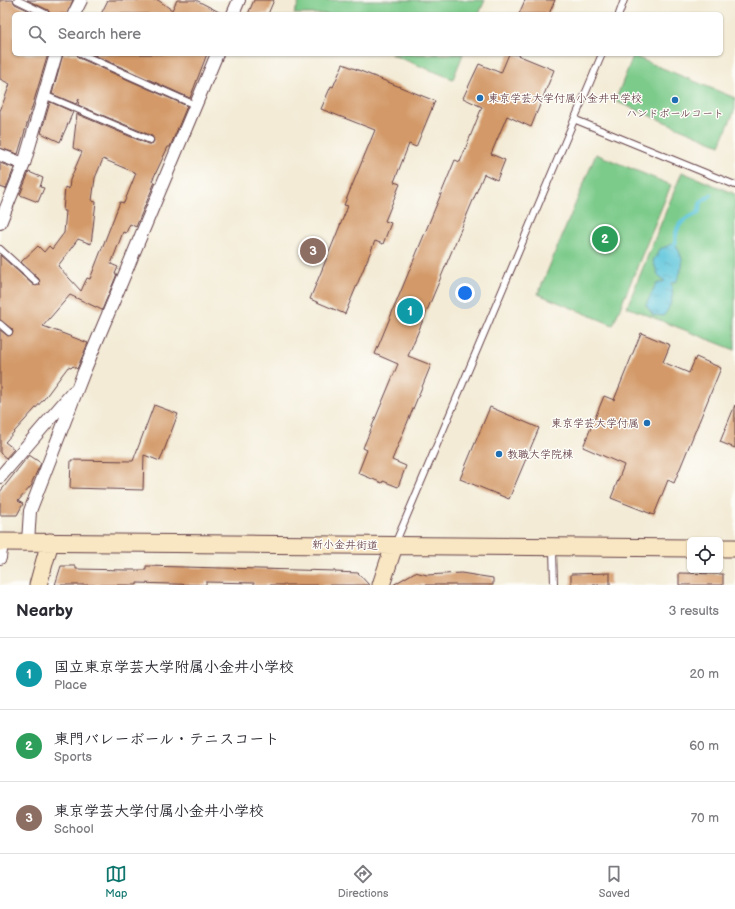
<!DOCTYPE html>
<html lang="en">
<head>
<meta charset="utf-8">
<style>
  body { margin:0; font-family:"Balsamiq Sans","Klee One",sans-serif; background:#f7f7f7; color:#2b2b33 }
  .controls { position:absolute; right:12px; bottom:12px; display:grid; overflow:hidden; border-radius:6px; box-shadow:0 1px 3px #0004 }
  .controls button { width:36px; height:36px; display:grid; place-items:center; padding:0; border:0; border-bottom:1px solid #e1e1e2; background:#fff; color:#2b2b33; font:20px sans-serif }
  .you { position:absolute; left:465px; top:293px; width:14px; height:14px; margin:-10px; border:3px solid #fff; border-radius:50%; background:#1a73e8; box-shadow:0 0 0 6px #1a73e833 }
  .badge { display:grid; place-items:center; width:26px; height:26px; border-radius:50%; background:#0f766e; color:#fff; font-size:13px; font-weight:700 }
  .pin { position:absolute; translate:-50% -50%; border:2px solid #fff; box-shadow:0 1px 4px #0006 }
  .list { margin:0; padding:0; list-style:none }
  h2 { display:flex; justify-content:space-between; align-items:center; height:52px; margin:0; padding:0 16px; font-size:17px }
  h2 small { font-size:13px; font-weight:400; color:#7c7c81 }
  .list li { display:grid; grid-template-columns:26px 1fr auto; gap:12px; align-items:center; box-sizing:border-box; height:72px; padding:0 16px; border-top:1px solid #e1e1e2 }
  .list b { display:block; font-size:15px; white-space:nowrap }
  .list p { margin:0; font-size:13px; white-space:nowrap; color:#7c7c81 }
  .list em { font-size:13px; font-style:normal; color:#7c7c81 }
  .icon { flex:none; width:22px; height:22px; fill:none; stroke:currentColor; stroke-width:2; stroke-linecap:round; stroke-linejoin:round }
  .map { position:relative; flex:none; width:735px; height:585px; overflow:hidden }
  .search { position:absolute; background:#fff; box-shadow:0 1px 3px #0004; left:12px; right:12px; top:12px; height:44px; display:flex; align-items:center; gap:10px; box-sizing:border-box; padding:0 14px; border-radius:6px; color:#7c7c81; font-size:15px }
  .sheet { height:268px; background:#fff }
  nav { display:flex; justify-content:space-around; align-items:center; box-sizing:border-box; height:56px; border-top:1px solid #e1e1e2; background:#fff; font-size:11px; color:#7c7c81 }
  nav a { display:grid; justify-items:center; gap:2px }
  nav .on { color:#0f766e }
  .map>svg:first-child { display:block }
  .park { fill:#7dcb8b; stroke:#64755b }
  .water { fill:url(#water-ripples); stroke:#547284 }
  .lines { fill:none; stroke-linecap:round; stroke-linejoin:round }
  .stream { stroke:#5fc6dc; stroke-width:4.5 }
  .building { fill:#d39967; fill-rule:evenodd }
  .lane-casing { stroke:#633e45; stroke-width:8 }
  .street-casing { stroke:#633e45; stroke-width:14 }
  .secondary-casing { stroke:#633e45; stroke-width:19 }
  .lane { stroke:#fff; stroke-width:6 }
  .street { stroke:#fff; stroke-width:12 }
  .secondary { stroke:#f9e7c3; stroke-width:17 }
  .poi-dot { fill:#1f6fb2; stroke:#fdfcf7; stroke-width:1.5 }
  .labels { text-anchor:middle; dominant-baseline:central; stroke-width:3; stroke-linejoin:round; paint-order:stroke }
  .poi-label { font-size:11px; fill:#4a1f2b; stroke:#fdfcf7; text-anchor:start }
  .street-label { font-size:11px; fill:#4a1f2b; stroke:#fdfcf7 }
</style>
</head>
<body>
<div class="map">
<svg width="735" height="585" viewBox="0 0 735 585">
  <defs>
    <pattern id="water-ripples" width="26" height="14" patternUnits="userSpaceOnUse"><rect width="26" height="14" fill="#5fc6dc"/><path d="M2 4q2-2 4 0t4 0M15 11q2-2 4 0t4 0" fill="none" stroke="#50a0b3"/></pattern>
  </defs>
  <rect width="100%" height="100%" fill="#fdfcf7"/>
  <filter id="ink" filterUnits="userSpaceOnUse"><feTurbulence type="fractalNoise" baseFrequency=".025" numOctaves="2"/><feDisplacementMap in="SourceGraphic" scale="8" xChannelSelector="R" yChannelSelector="G"/><feConvolveMatrix kernelMatrix="1 2 1 2 8 2 1 2 1" color-interpolation-filters="sRGB"/></filter>
  <filter id="wash" filterUnits="userSpaceOnUse"><feTurbulence type="fractalNoise" baseFrequency=".012" numOctaves="4" result="noise"/><feDisplacementMap in="SourceGraphic" scale="16" xChannelSelector="R" yChannelSelector="G"/><feGaussianBlur stdDeviation="0.9" result="paint"/><feColorMatrix in="noise" values="0 0 0 0 0 0 0 0 0 0 0 0 0 0 0 0 0 1.4 0 .05"/><feComposite in="paint" operator="in"/></filter>
  <g filter="url(#wash)">
    <rect width="100%" height="100%" fill="#f3ebd6"/>
    <path class="park" d="M300,0H485L479,14H294Z
      M390,54H463L453,79Z
      M633,56L735,98V109L720,145L615,101Z
      M596,154L671,185L613,325L538,294Z
      M682,172L735,194V350L627,307Z"/>
    <path class="water" d="M675,243C684,260 685,264 676,282L671,283C675,294 671,308 663,316L653,315L646,305L656,284L665,281L659,277L653,261L660,249Z"/>
    <g class="lines">
      <path class="stream" d="M675,243C676,223 681,221 698,213L701,202L711,195"/>
    </g>
    <g id="blocks">
      <path class="building" d="M0,0H13L15,4L36,14H14V54H48L18,154L0,148V111L10,84L0,79Z
        M27,0H73L67,14H50L48,10Z
        M108,0H158L172,10L177,0H196L223,14H101Z
        M254,0H274L268,14H248Z
        M525,0H555L549,14H519Z
        M63,54H77L79,58L187,106L170,147H168L152,181L155,182L136,227L130,224L126,233L123,232L111,264L118,267L115,274H117L102,310L70,295L43,326L88,343L77,369L73,366L71,368L68,367L44,399L5,442L14,449L6,458L0,453V330L8,336L13,333L12,329L0,320V255L33,285H40L39,279L21,262L38,246L44,252L49,246L52,249L64,233L66,211H63L65,187L69,189L70,180L82,152L73,148L77,114L148,144H152L154,141L152,136L78,105L79,99L76,104L52,94ZM103,159L136,173L124,203L120,202L90,279L87,278L81,291L58,266L78,239L91,244L96,202L92,201L95,178Z
        M92,54H207L190,98Z
        M509,54H515L554,70L531,127L507,116L491,154L505,160L497,180L484,174L408,356L431,365L392,460L406,466L398,487L383,481L382,483L358,473L367,450L363,448L398,364L375,354L455,160L460,162L482,107L463,98L479,64L501,73Z
        M343,64L435,101L416,147L409,144L394,182L400,184L385,221L391,223L383,244L375,241L345,314L310,299L348,206L344,205L375,130L321,109L331,86L333,87Z
        M50,102L73,112L60,142L41,133Z
        M0,163L14,168L6,189L0,187Z
        M29,172L43,178L40,187L44,188L38,202L20,195Z
        M641,333L670,345L663,362L689,373L696,357L721,368L674,483L668,480L654,515L611,498L624,465L583,447L604,396L614,400Z
        M154,405L178,414L160,461L144,455L143,490L70,488L71,460L133,461Z
        M735,405V448L720,442Z
        M490,407L539,428L509,499L460,479Z
        M29,455L41,463L32,482V485L18,501L23,504L17,515H0V492Z
        M61,566H76V569L127,570H146V566L335,571V572L358,573L369,585H254V583L206,582V585L137,583V585H55Z
        M415,572L427,575L461,573L493,578V585H393Z
        M610,573V585H571V574Z
        M679,573L723,574V585H679Z"/>
    </g>
  </g>
  <g filter="url(#ink)">
    <use href="#blocks" fill-opacity="0" stroke="#633e45" stroke-width="1"/>
    <g class="lines">
      <g class="lane-casing">
        <path id="lane" d="M17,0L46,14
          M619,14L624,0
          M81,54L195,105
          M44,95L150,140
          M576,120L735,185
          M0,249L36,282
          M0,324L9,332
          M395,544L602,54
          M553,549L554,585"/>
      </g>
      <g class="street-casing">
        <path id="street" d="M74,14L81,0
          M233,14L239,0
          M0,155L24,164
          M0,223L24,164L56,54
          M0,477L73,392
          M28,542L30,511L83,374L217,54
          M0,558L2,542"/>
      </g>
      <g class="secondary-casing">
        <path id="secondary" d="M0,542L690,548
          M720,548H735
          M38,585L50,542
          M381,585L394,546"/>
      </g>
      <use href="#lane" class="lane"/>
      <use href="#street" class="street"/>
      <use href="#secondary" class="secondary"/>
    </g>
  </g>
  <g class="poi-dot">
    <circle cx="480" cy="98" r="4"/>
    <circle cx="675" cy="100" r="4"/>
    <circle cx="647" cy="423" r="4"/>
    <circle cx="499" cy="454" r="4"/>
  </g>
  <g class="labels">
    <g class="poi-label">
      <text x="488" y="98">東京学芸大学付属小金井中学校</text>
      <text x="675" y="113" text-anchor="middle">ハンドボールコート</text>
      <text x="639" y="423" text-anchor="end">東京学芸大学付属</text>
      <text x="507" y="454">教職大学院棟</text>
    </g>
    <g class="street-label">
      <text transform="translate(345 545) rotate(1)">新小金井街道</text>
    </g>
  </g>
</svg>
<div class="controls">
<button><svg class="icon" aria-label="locate" viewBox="0 0 24 24"><circle cx="12" cy="12" r="6"/><path d="M12 2v4M12 18v4M2 12h4M18 12h4"/></svg></button>
</div>
<div class="you"></div>
<div class="pin badge" style="left:410px;top:311px;background:#0f9aa8">1</div>
<div class="pin badge" style="left:605px;top:239px;background:#2e9e5b">2</div>
<div class="pin badge" style="left:313px;top:251px;background:#8d6e63">3</div>
<div class="search"><svg class="icon" aria-label="search" viewBox="0 0 24 24"><circle cx="10" cy="10" r="6"/><path d="M15 15l6 6"/></svg>Search here</div>
</div>
<section class="sheet">
<h2>Nearby<small>3 results</small></h2>
<ul class="list">
<li><span class="badge" style="background:#0f9aa8">1</span><div><b>国立東京学芸大学附属小金井小学校</b><p>Place</p></div><em>20 m</em></li>
<li><span class="badge" style="background:#2e9e5b">2</span><div><b>東門バレーボール・テニスコート</b><p>Sports</p></div><em>60 m</em></li>
<li><span class="badge" style="background:#8d6e63">3</span><div><b>東京学芸大学付属小金井小学校</b><p>School</p></div><em>70 m</em></li>
</ul>
</section>
<nav>
<a class="on"><svg class="icon" aria-label="map" viewBox="0 0 24 24"><path d="M3 6l6-2 6 2 6-2v14l-6 2-6-2-6 2zM9 4v14M15 6v14"/></svg>Map</a>
<a><svg class="icon" aria-label="directions" viewBox="0 0 24 24"><path d="M12 3l9 9-9 9-9-9zM9 14v-3h6M13 9l2 2-2 2"/></svg>Directions</a>
<a><svg class="icon" aria-label="saved" viewBox="0 0 24 24"><path d="M7 4h10v16l-5-4-5 4z"/></svg>Saved</a>
</nav>
</body>
</html>
